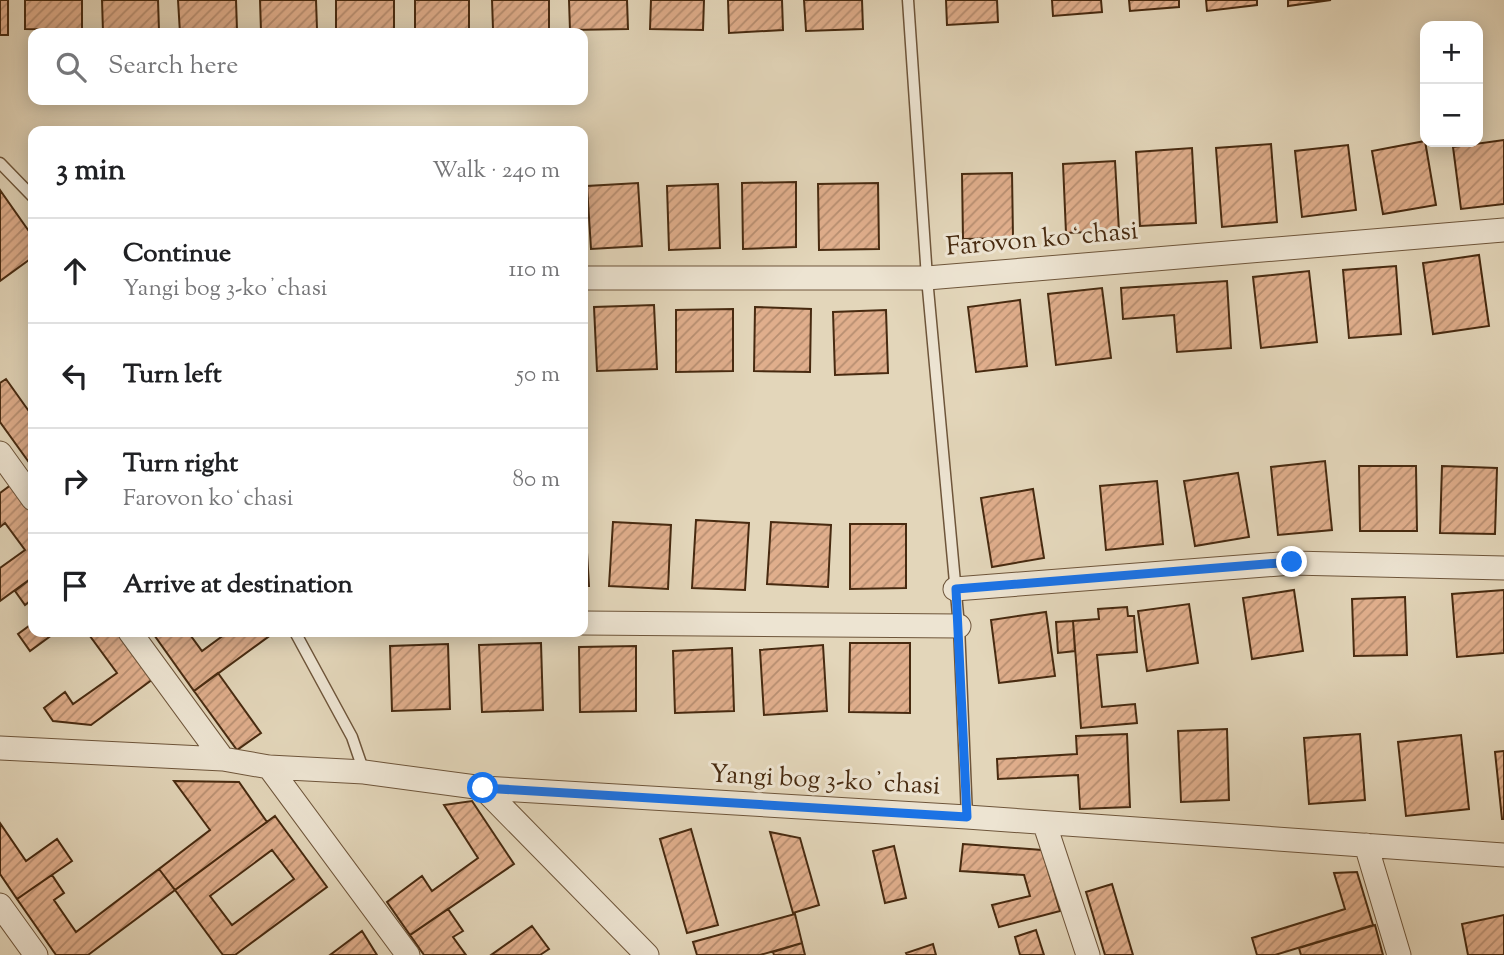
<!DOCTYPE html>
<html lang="en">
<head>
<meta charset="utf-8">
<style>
  body { margin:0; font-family:"Sorts Mill Goudy",serif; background:#f2f2f2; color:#202124 }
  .controls { position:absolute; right:21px; top:21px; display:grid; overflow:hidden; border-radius:14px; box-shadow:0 4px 18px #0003 }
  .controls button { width:63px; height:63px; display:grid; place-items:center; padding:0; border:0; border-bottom:2px solid #e0e0e0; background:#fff; color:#202124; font:35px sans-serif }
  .stop { position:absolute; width:21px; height:21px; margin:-16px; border:5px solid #1a73e8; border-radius:50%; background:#fff }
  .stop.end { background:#1a73e8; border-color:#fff; box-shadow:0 2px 7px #0008 }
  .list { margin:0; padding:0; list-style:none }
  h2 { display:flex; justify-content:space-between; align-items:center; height:91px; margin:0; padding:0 28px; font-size:30px }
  h2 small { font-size:23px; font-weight:400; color:#757577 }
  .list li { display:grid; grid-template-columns:46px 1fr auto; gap:21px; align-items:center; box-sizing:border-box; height:105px; padding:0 28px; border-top:2px solid #e0e0e0 }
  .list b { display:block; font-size:26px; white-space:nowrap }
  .list p { margin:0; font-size:23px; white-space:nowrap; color:#757577 }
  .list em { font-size:23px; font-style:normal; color:#757577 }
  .icon { flex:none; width:38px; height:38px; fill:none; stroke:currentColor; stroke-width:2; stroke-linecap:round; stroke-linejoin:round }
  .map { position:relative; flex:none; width:1504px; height:955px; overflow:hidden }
  .search { position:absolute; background:#fff; box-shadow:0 4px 18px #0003; left:28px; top:28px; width:560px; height:77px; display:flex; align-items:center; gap:18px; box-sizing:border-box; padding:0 24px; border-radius:14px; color:#757577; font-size:26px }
  .panel { position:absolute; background:#fff; box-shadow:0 4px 18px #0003; left:28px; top:126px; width:560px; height:511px; border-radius:14px }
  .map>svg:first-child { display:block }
  .building { fill:url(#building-hatch); stroke:#472a10; stroke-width:2; fill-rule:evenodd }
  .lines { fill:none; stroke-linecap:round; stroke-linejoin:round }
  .service-casing { stroke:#6e553a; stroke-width:13 }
  .minor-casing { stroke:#6e553a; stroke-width:25 }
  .service { stroke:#ede4d2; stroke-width:10 }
  .minor { stroke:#ede4d2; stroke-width:23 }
  .route { stroke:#1a73e8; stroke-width:9 }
  .labels { text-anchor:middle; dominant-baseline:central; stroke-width:6; stroke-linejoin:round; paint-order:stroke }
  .street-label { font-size:26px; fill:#472a10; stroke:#ede4d2 }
</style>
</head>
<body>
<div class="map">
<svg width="1504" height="955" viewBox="0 0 1504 955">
  <defs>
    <pattern id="building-hatch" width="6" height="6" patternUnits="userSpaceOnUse" patternTransform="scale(1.75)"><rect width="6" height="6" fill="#e0ae8c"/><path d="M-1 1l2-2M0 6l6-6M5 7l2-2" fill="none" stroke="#b78e71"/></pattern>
  </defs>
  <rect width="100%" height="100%" fill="#e3d6ba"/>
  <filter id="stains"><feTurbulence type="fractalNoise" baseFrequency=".00286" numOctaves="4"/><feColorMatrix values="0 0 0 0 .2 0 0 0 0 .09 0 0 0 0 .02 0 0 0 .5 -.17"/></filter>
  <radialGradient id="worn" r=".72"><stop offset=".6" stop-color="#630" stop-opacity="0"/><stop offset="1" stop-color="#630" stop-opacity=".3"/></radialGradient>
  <path class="building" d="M0,0H8V35H0Z
    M25,0H82V30L25,29Z
    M102,0H158L159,31L103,32Z
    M178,0H236L237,30L180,33Z
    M260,0H316L317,29L261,31Z
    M336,0H394V32H336Z
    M415,0H469V30L415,31Z
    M492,0H549V30L493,29Z
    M569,0H627L628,29L570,30Z
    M651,0H704L703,30L650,29Z
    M728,0H782L783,30L729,33Z
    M804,0H862L863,29L806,31Z
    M946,0H997L998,22L947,25Z
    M1052,0H1101L1102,12L1053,16Z
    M1129,0H1179V7L1130,11Z
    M1206,0H1257V5L1207,11Z
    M1288,0H1331L1288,6Z
    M1504,140V204L1461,209L1453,147Z
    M1425,141L1436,205L1383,214L1372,151Z
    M1271,144L1277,222L1222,227L1216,148Z
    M1348,145L1356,210L1302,217L1295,151Z
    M1192,148L1196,223L1140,226L1136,152Z
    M1115,161L1119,231L1066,233L1063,164Z
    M1012,173L1013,238L963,239L962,174Z
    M796,182V247L743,249L742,183Z
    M638,183L642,246L591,249L587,186Z
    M878,183L879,249L819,250L818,184Z
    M718,184L720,248L669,250L667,186Z
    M0,190L33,237V257L0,281Z
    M1479,255L1489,326L1433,334L1423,263Z
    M1396,266L1401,334L1349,338L1343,270Z
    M1309,271L1317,342L1261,348L1253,277Z
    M1227,281L1231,348L1177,352L1174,315L1123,319L1121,288Z
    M1102,288L1111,358L1056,365L1048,294Z
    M1020,300L1027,366L976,372L968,307Z
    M654,305L657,369L597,371L594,307Z
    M755,307L811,309L810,372L754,371Z
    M733,309V371L676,372V310Z
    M886,310L888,373L835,375L833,312Z
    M6,379L33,417V468L0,422V383Z
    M1325,461L1332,530L1278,535L1271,467Z
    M1359,466H1416L1417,531H1360Z
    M1442,466L1497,468L1495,534L1440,533Z
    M1238,473L1249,537L1195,546L1184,481Z
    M1157,481L1163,544L1106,550L1100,486Z
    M15,482L33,507V577L0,601V568L25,550L5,523L0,527V493Z
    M1033,489L1044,558L992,567L981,498Z
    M585,519L589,586H583V520Z
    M696,520L749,523L745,590L692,588Z
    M613,522L671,525L668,589L609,586Z
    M771,522L831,525L828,587L767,584Z
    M850,524H906V588L850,589Z
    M33,577V599L25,605L15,591Z
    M1294,590L1303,651L1252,659L1243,598Z
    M1504,590V653L1457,657L1452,594Z
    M1405,597L1407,655L1354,656L1352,599Z
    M1189,604L1198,663L1147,671L1138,611Z
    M1127,607L1128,616H1134L1137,652L1097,655L1102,707L1135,704L1137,723L1081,728L1073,621L1099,619L1098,609Z
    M1046,612L1055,676L999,683L991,620Z
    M1073,621L1075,651L1058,653L1056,622Z
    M33,623V632H56L30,651L18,634Z
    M87,632H125L157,676L91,725L53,721L44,708L65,692L73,704L117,673Z
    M152,632H188L202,651L228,632H275L194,691Z
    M541,643L543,710L482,712L479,645Z
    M850,643H910V713L849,712Z
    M448,644L450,709L392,711L390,646Z
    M823,645L827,711L764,715L760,650Z
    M636,646V711L580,712L579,647Z
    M732,648L734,711L675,713L673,651Z
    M218,673L261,733L237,750L194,691Z
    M1227,729L1229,800L1181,802L1178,731Z
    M1127,734L1130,807L1080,809L1078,775L998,779L997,759L1077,754L1076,736Z
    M1360,734L1365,800L1309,804L1304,738Z
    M1461,735L1469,809L1406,816L1398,742Z
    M1504,751V819H1502L1495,752Z
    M174,781L239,782L267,822L175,890L159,869L210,830Z
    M472,801L514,864L410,935L387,902L422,876L432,891L478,858L444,805Z
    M275,816L327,887L235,955H223L175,890ZM272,850L294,879L232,925L210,896Z
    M0,823L26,861L57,839L72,861L17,899L0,874Z
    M691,829L718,925L687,933L660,839Z
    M770,832L800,838L819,905L793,913Z
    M963,844L1042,850L1060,911L999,927L992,905L1030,896L1024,875L960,871Z
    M894,846L906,898L885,903L873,851Z
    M159,869L175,890L88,955H56L17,899L52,875L64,893L54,900L76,932Z
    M1357,872L1373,925L1275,955H1257L1252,938L1345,909L1334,873Z
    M1112,884L1133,955H1105L1086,892Z
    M448,909L463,931L453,937L466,955H424L410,935Z
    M795,914L802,943L760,955H697L693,942Z
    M1504,915V955H1468L1462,924Z
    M1375,925L1383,955H1301L1299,948Z
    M532,926L549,949L540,955H491Z
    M1036,930L1044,955H1020L1015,937Z
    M362,931L377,955H330Z
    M802,943L805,955H774L773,952Z
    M933,944L936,955H907L906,953Z"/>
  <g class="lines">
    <g class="service-casing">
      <path id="service" d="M908,0L927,278L959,626L967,817
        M0,163L33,197
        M295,632L352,737L364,772"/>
    </g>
    <g class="minor-casing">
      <path id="minor" d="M583,278H927L1504,230
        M0,453L33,499
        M955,589L1292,563L1504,568
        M583,623L959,626
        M130,632L223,759
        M0,748L223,759L269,767L364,772L483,788L967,817L1504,855
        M269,767L408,955
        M483,788L647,955
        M1045,825L1088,955
        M1366,845L1399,955
        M0,905L36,955"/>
    </g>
    <use href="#service" class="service"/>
    <use href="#minor" class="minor"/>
  </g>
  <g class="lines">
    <path class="route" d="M483,788L967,817L956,589L1292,562"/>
  </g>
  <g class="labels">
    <g class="street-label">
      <text transform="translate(1042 240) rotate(-5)">Farovon koʻchasi</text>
      <text transform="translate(825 781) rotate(3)">Yangi bog 3-koʼchasi</text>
    </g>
  </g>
  <rect width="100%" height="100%" filter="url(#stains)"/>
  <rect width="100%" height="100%" fill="url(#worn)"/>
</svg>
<div class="controls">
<button>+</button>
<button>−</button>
</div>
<div class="stop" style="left:483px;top:788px"></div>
<div class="stop end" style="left:1292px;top:562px"></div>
<div class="search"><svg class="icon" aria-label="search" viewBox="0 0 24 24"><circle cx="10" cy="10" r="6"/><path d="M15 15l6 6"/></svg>Search here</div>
<section class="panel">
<h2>3 min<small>Walk · 240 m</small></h2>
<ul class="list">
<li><svg class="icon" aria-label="ahead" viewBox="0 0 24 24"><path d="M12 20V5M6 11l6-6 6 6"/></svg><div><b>Continue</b><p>Yangi bog 3-koʼchasi</p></div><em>110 m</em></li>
<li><svg class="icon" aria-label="left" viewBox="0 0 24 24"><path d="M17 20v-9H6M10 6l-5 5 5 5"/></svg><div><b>Turn left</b></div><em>50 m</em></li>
<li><svg class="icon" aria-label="right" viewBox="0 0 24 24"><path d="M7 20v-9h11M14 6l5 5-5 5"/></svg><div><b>Turn right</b><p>Farovon koʻchasi</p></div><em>80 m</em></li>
<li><svg class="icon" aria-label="arrive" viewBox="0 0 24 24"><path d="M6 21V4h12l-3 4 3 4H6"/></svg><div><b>Arrive at destination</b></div></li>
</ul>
</section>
</div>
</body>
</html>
